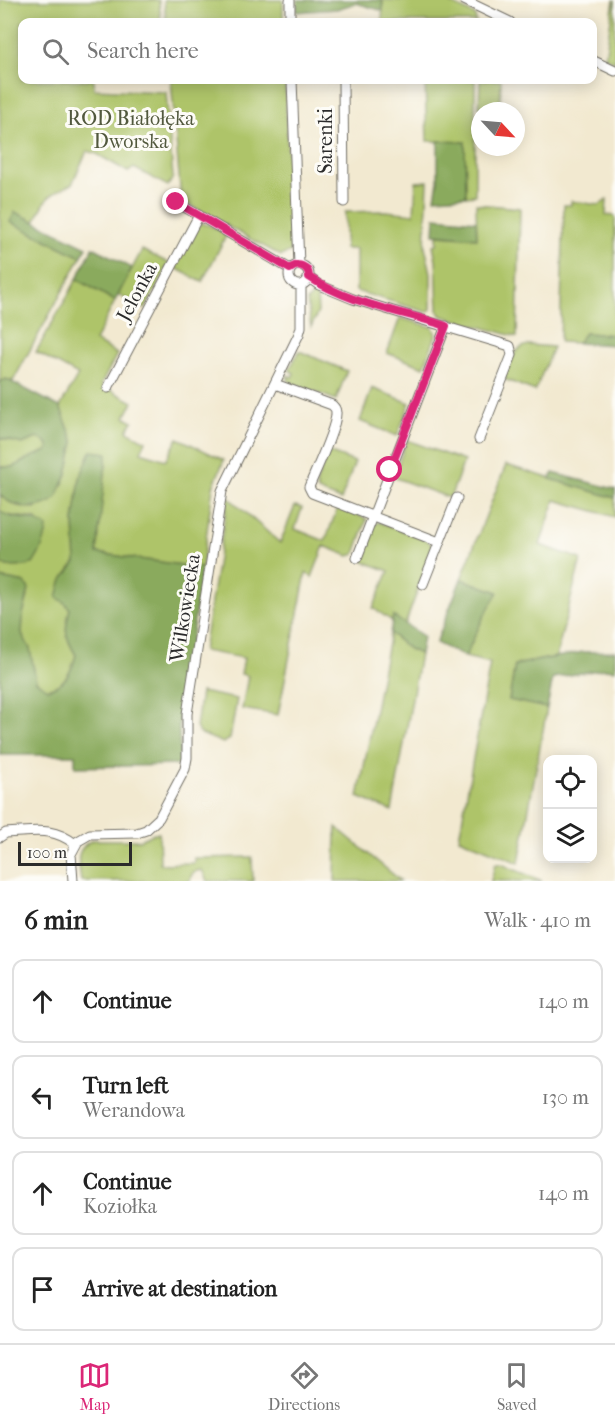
<!DOCTYPE html>
<html lang="en">
<head>
<meta charset="utf-8">
<style>
  body { margin:0; font-family:"IM FELL French Canon",serif; background:#f2f2f2; color:#222 }
  .controls { position:absolute; right:18px; bottom:18px; display:grid; overflow:hidden; border-radius:12px; box-shadow:0 3px 15px #0003 }
  .controls button { width:54px; height:54px; display:grid; place-items:center; padding:0; border:0; border-bottom:2px solid #e0e0e0; background:#fff; color:#222; font:30px sans-serif }
  .compass { position:absolute; left:471px; top:102px; width:54px; height:54px; border-radius:50%; background:#fff; box-shadow:0 3px 15px #0003; rotate:116deg }
  .scale { position:absolute; left:18px; bottom:15px; width:114px; box-sizing:border-box; padding-left:6px; border:3px solid #2b2b2b; border-top:0; font-size:16px; line-height:21px; white-space:nowrap; color:#2b2b2b; -webkit-text-stroke:4px #fdfcf7; paint-order:stroke }
  .stop { position:absolute; width:18px; height:18px; margin:-14px; border:4px solid #db2777; border-radius:50%; background:#fff }
  .stop.end { background:#db2777; border-color:#fff; box-shadow:0 2px 6px #0008 }
  .list { margin:0; padding:0; list-style:none }
  h2 { display:flex; justify-content:space-between; align-items:center; height:78px; margin:0; padding:0 24px; font-size:26px }
  h2 small { font-size:20px; font-weight:400; color:#767676 }
  .list li { display:grid; grid-template-columns:39px 1fr auto; gap:18px; align-items:center; box-sizing:border-box; height:84px; margin:0 12px 12px; padding:0 12px; border:2px solid #e0e0e0; border-radius:12px }
  .list b { display:block; font-size:22px; white-space:nowrap }
  .list p { margin:0; font-size:20px; white-space:nowrap; color:#767676 }
  .list em { font-size:20px; font-style:normal; color:#767676 }
  .icon { flex:none; width:33px; height:33px; fill:none; stroke:currentColor; stroke-width:2; stroke-linecap:round; stroke-linejoin:round }
  .map { position:relative; flex:none; width:615px; height:881px; overflow:hidden }
  .search { position:absolute; background:#fff; box-shadow:0 3px 15px #0003; left:18px; right:18px; top:18px; height:66px; display:flex; align-items:center; gap:15px; box-sizing:border-box; padding:0 21px; border-radius:12px; color:#767676; font-size:22px }
  .sheet { height:462px; background:#fff }
  nav { display:flex; justify-content:space-around; align-items:center; box-sizing:border-box; height:84px; border-top:2px solid #e0e0e0; background:#fff; font-size:16px; color:#767676 }
  nav a { display:grid; justify-items:center; gap:3px }
  nav .on { color:#db2777 }
  .map>svg:first-child { display:block }
  .green { fill:#aec469; stroke:#6c784a; stroke-width:1.5 }
  .forest { fill:#8aaa5d; stroke:#5a6a44; stroke-width:1.5 }
  .lines { fill:none; stroke-linecap:round; stroke-linejoin:round }
  .minor-casing { stroke:#716e65; stroke-width:11 }
  .minor { stroke:#fff; stroke-width:9 }
  .route { stroke:#db2777; stroke-width:8 }
  .labels { text-anchor:middle; dominant-baseline:central; stroke-width:6; stroke-linejoin:round; paint-order:stroke }
  .park-label { font-size:20px; fill:#52593e; stroke:#fdfcf7 }
  .street-label { font-size:20px; fill:#2b2b2b; stroke:#fdfcf7 }
</style>
</head>
<body>
<div class="map">
<svg width="615" height="881" viewBox="0 0 615 881">
  <rect width="100%" height="100%" fill="#fdfcf7"/>
  <filter id="ink" filterUnits="userSpaceOnUse"><feTurbulence type="fractalNoise" baseFrequency=".0167" numOctaves="2"/><feDisplacementMap in="SourceGraphic" scale="12" xChannelSelector="R" yChannelSelector="G"/><feConvolveMatrix kernelMatrix="1 2 1 2 8 2 1 2 1" color-interpolation-filters="sRGB"/></filter>
  <filter id="wash" filterUnits="userSpaceOnUse"><feTurbulence type="fractalNoise" baseFrequency=".008" numOctaves="4" result="noise"/><feDisplacementMap in="SourceGraphic" scale="24" xChannelSelector="R" yChannelSelector="G"/><feGaussianBlur stdDeviation="1.35" result="paint"/><feColorMatrix in="noise" values="0 0 0 0 0 0 0 0 0 0 0 0 0 0 0 0 0 1.4 0 .05"/><feComposite in="paint" operator="in"/></filter>
  <g filter="url(#wash)">
    <rect width="100%" height="100%" fill="#f2e9d0"/>
    <path class="green" d="M0,0H159L161,22H22V80H94V89L166,92L173,177L168,186L134,168L128,172L97,154L87,151L72,184C47,195 46,198 35,222L15,212L11,222L81,257L13,381L6,379L0,382Z
      M164,0H283V22H166Z
      M383,0H444L475,15L476,22H382Z
      M614,0H615V62L605,57Z
      M171,80H285L291,251L281,256L181,200Z
      M425,80H475V195L466,196L465,142L427,141Z
      M480,80H501L500,109L479,108Z
      M428,181L425,247L431,273V309L427,312L356,291V249H345V212L386,211L414,214L416,182Z
      M607,200L606,215L615,216V335L585,333L577,343L560,342L564,205H571V201L599,205Z
      M476,204L520,208L517,337L442,316L438,311L436,260L433,245L437,244V235L477,238Z
      M200,223L209,225L227,234L202,282L175,268L198,225Z
      M142,250L169,263L145,309L118,295Z
      M77,279L115,301L95,341L117,354L101,385L133,402L125,417L133,421L127,431L146,441L141,452L166,460L178,438L224,460L213,487L202,568L96,553L107,454L80,478L74,522L76,562L65,576L64,602L70,609C64,629 65,637 76,655C71,673 65,685 47,689L36,681L30,649L22,634L23,614L28,596L25,583L0,578V562L6,566L20,567L36,519L5,515L0,511V495L17,506L35,508L67,474L74,442L60,407L78,375L36,352Z
      M316,291L318,292L317,296L318,312L311,327L307,301Z
      M400,318L433,327L436,335L424,367L387,353Z
      M529,345L553,347L535,391L504,379C510,364 511,348 529,345Z
      M299,351L347,371L336,400L289,382L287,375L292,377L294,373L289,370Z
      M372,388L410,403L397,436L360,421Z
      M0,438L22,444L37,438L45,441L49,446L47,451L27,459L14,467H0Z
      M407,440L464,461L450,498L393,477Z
      M328,452L355,462L341,500L318,491L316,484Z
      M506,465L615,498V517L555,500L540,545L581,559L556,657L515,665L509,700L547,708L519,863L459,838L490,663L465,657L483,618L497,592L461,579Z
      M228,497L280,543L295,506L302,508L295,529L325,541L338,507L367,519L355,554L349,556L324,546L312,577L306,573L278,715L242,709L248,676L241,674L244,658L203,651Z
      M379,522L427,540L432,545V551L405,625L394,617L392,621L373,608L389,571L364,562L361,557L375,524Z
      M390,633L409,649L420,654L392,811L358,797Z
      M201,692L237,699L230,739L223,743L199,733L196,727Z
      M336,827L401,881H335Z
      M155,833H159L160,864L194,863V858L252,857L253,881H207L202,870C194,871 191,873 190,881H81C79,862 73,851 92,840H140Z
      M495,864H501L542,881H491Z"/>
    <path class="forest" d="M297,0H382L383,11L356,3L337,9L297,12Z
      M438,141L465,142L466,196L435,198L438,181Z
      M15,212L87,247L81,257L10,222Z
      M435,217L476,221L477,238L434,234Z
      M93,247L132,268L115,301L77,279Z
      M585,333L615,335V345L577,343Z
      M6,379L60,407L74,442L67,474L57,497L51,502L44,505L28,508L9,502L0,495V467H14L27,459L47,451L49,446L45,441L37,438L22,444L0,438V382Z
      M91,451L107,453L97,553L202,568L179,722L180,765L75,767V755H0V578L25,583L29,589L23,614L22,634L30,649L36,681L47,689C65,685 71,673 76,655C65,637 64,630 70,609L64,602L57,598L61,582L76,562L74,522L80,478Z
      M553,473L615,489V498L550,479Z
      M0,511C13,522 31,514 47,527C46,541 41,552 33,564C22,566 10,570 0,562L2,551Z
      M461,579L498,592L483,618L465,657L436,643Z
      M393,616L423,636L420,654L409,649L390,633Z
      M615,651V670L604,669L553,678L547,708L509,700L515,665L583,652Z"/>
  </g>
  <g filter="url(#ink)">
    <g class="lines">
      <g class="minor-casing">
        <path id="minor" d="M290,0V22
          M464,0L510,22
          M592,60L615,71
          M292,80L299,265
          M343,80L344,202
          M176,202L290,269
          M289 275a10 10 0 1 1 20 0a10 10 0 1 1-20 0Z
          M308,277L319,285L353,299L510,346L512,355L479,439
          M275,384L332,405C335,408 336,409 336,413C337,426 315,472 309,487L312,493L439,542
          M108,388L199,215
          M357,558L446,326
          M423,584L457,498
          M0,837L6,833C34,832 52,826 75,844
          M73,881L71,854L78,841L90,834L137,833L146,830L159,818L185,769L187,758V714L222,491L299,334L301,327V285"/>
      </g>
      <use href="#minor" class="minor"/>
    </g>
  </g>
  <g class="lines" filter="url(#ink)">
    <path class="route" d="M176,202L290,269C298,262 309,266 309,277C349,304 401,311 446,326L390,470"/>
  </g>
  <g class="labels">
    <g class="park-label">
      <text x="131" y="118">ROD Białołęka<tspan x="131" dy="23">Dworska</tspan></text>
    </g>
    <g class="street-label">
      <text transform="translate(325 141) rotate(-90)">Sarenki</text>
      <text transform="translate(137 292) rotate(-62)">Jelonka</text>
      <text transform="translate(185 608) rotate(-81)">Wilkowiecka</text>
    </g>
  </g>
</svg>
<div class="controls">
<button><svg class="icon" aria-label="locate" viewBox="0 0 24 24"><circle cx="12" cy="12" r="6"/><path d="M12 2v4M12 18v4M2 12h4M18 12h4"/></svg></button>
<button><svg class="icon" aria-label="layers" viewBox="0 0 24 24"><path d="M12 4l9 5-9 5-9-5zM3 14l9 5 9-5"/></svg></button>
</div>
<svg class="compass" viewBox="-18 -18 36 36"><path d="M0-13l5 13h-10z" fill="#e53935"/><path d="M0 13l5-13h-10z" fill="#767676"/></svg>
<div class="scale">100 m</div>
<div class="stop" style="left:390px;top:470px"></div>
<div class="stop end" style="left:176px;top:202px"></div>
<div class="search"><svg class="icon" aria-label="search" viewBox="0 0 24 24"><circle cx="10" cy="10" r="6"/><path d="M15 15l6 6"/></svg>Search here</div>
</div>
<section class="sheet">
<h2>6 min<small>Walk · 410 m</small></h2>
<ul class="list">
<li><svg class="icon" aria-label="ahead" viewBox="0 0 24 24"><path d="M12 20V5M6 11l6-6 6 6"/></svg><div><b>Continue</b></div><em>140 m</em></li>
<li><svg class="icon" aria-label="left" viewBox="0 0 24 24"><path d="M17 20v-9H6M10 6l-5 5 5 5"/></svg><div><b>Turn left</b><p>Werandowa</p></div><em>130 m</em></li>
<li><svg class="icon" aria-label="ahead" viewBox="0 0 24 24"><path d="M12 20V5M6 11l6-6 6 6"/></svg><div><b>Continue</b><p>Koziołka</p></div><em>140 m</em></li>
<li><svg class="icon" aria-label="arrive" viewBox="0 0 24 24"><path d="M6 21V4h12l-3 4 3 4H6"/></svg><div><b>Arrive at destination</b></div></li>
</ul>
</section>
<nav>
<a class="on"><svg class="icon" aria-label="map" viewBox="0 0 24 24"><path d="M3 6l6-2 6 2 6-2v14l-6 2-6-2-6 2zM9 4v14M15 6v14"/></svg>Map</a>
<a><svg class="icon" aria-label="directions" viewBox="0 0 24 24"><path d="M12 3l9 9-9 9-9-9zM9 14v-3h6M13 9l2 2-2 2"/></svg>Directions</a>
<a><svg class="icon" aria-label="saved" viewBox="0 0 24 24"><path d="M7 4h10v16l-5-4-5 4z"/></svg>Saved</a>
</nav>
</body>
</html>
